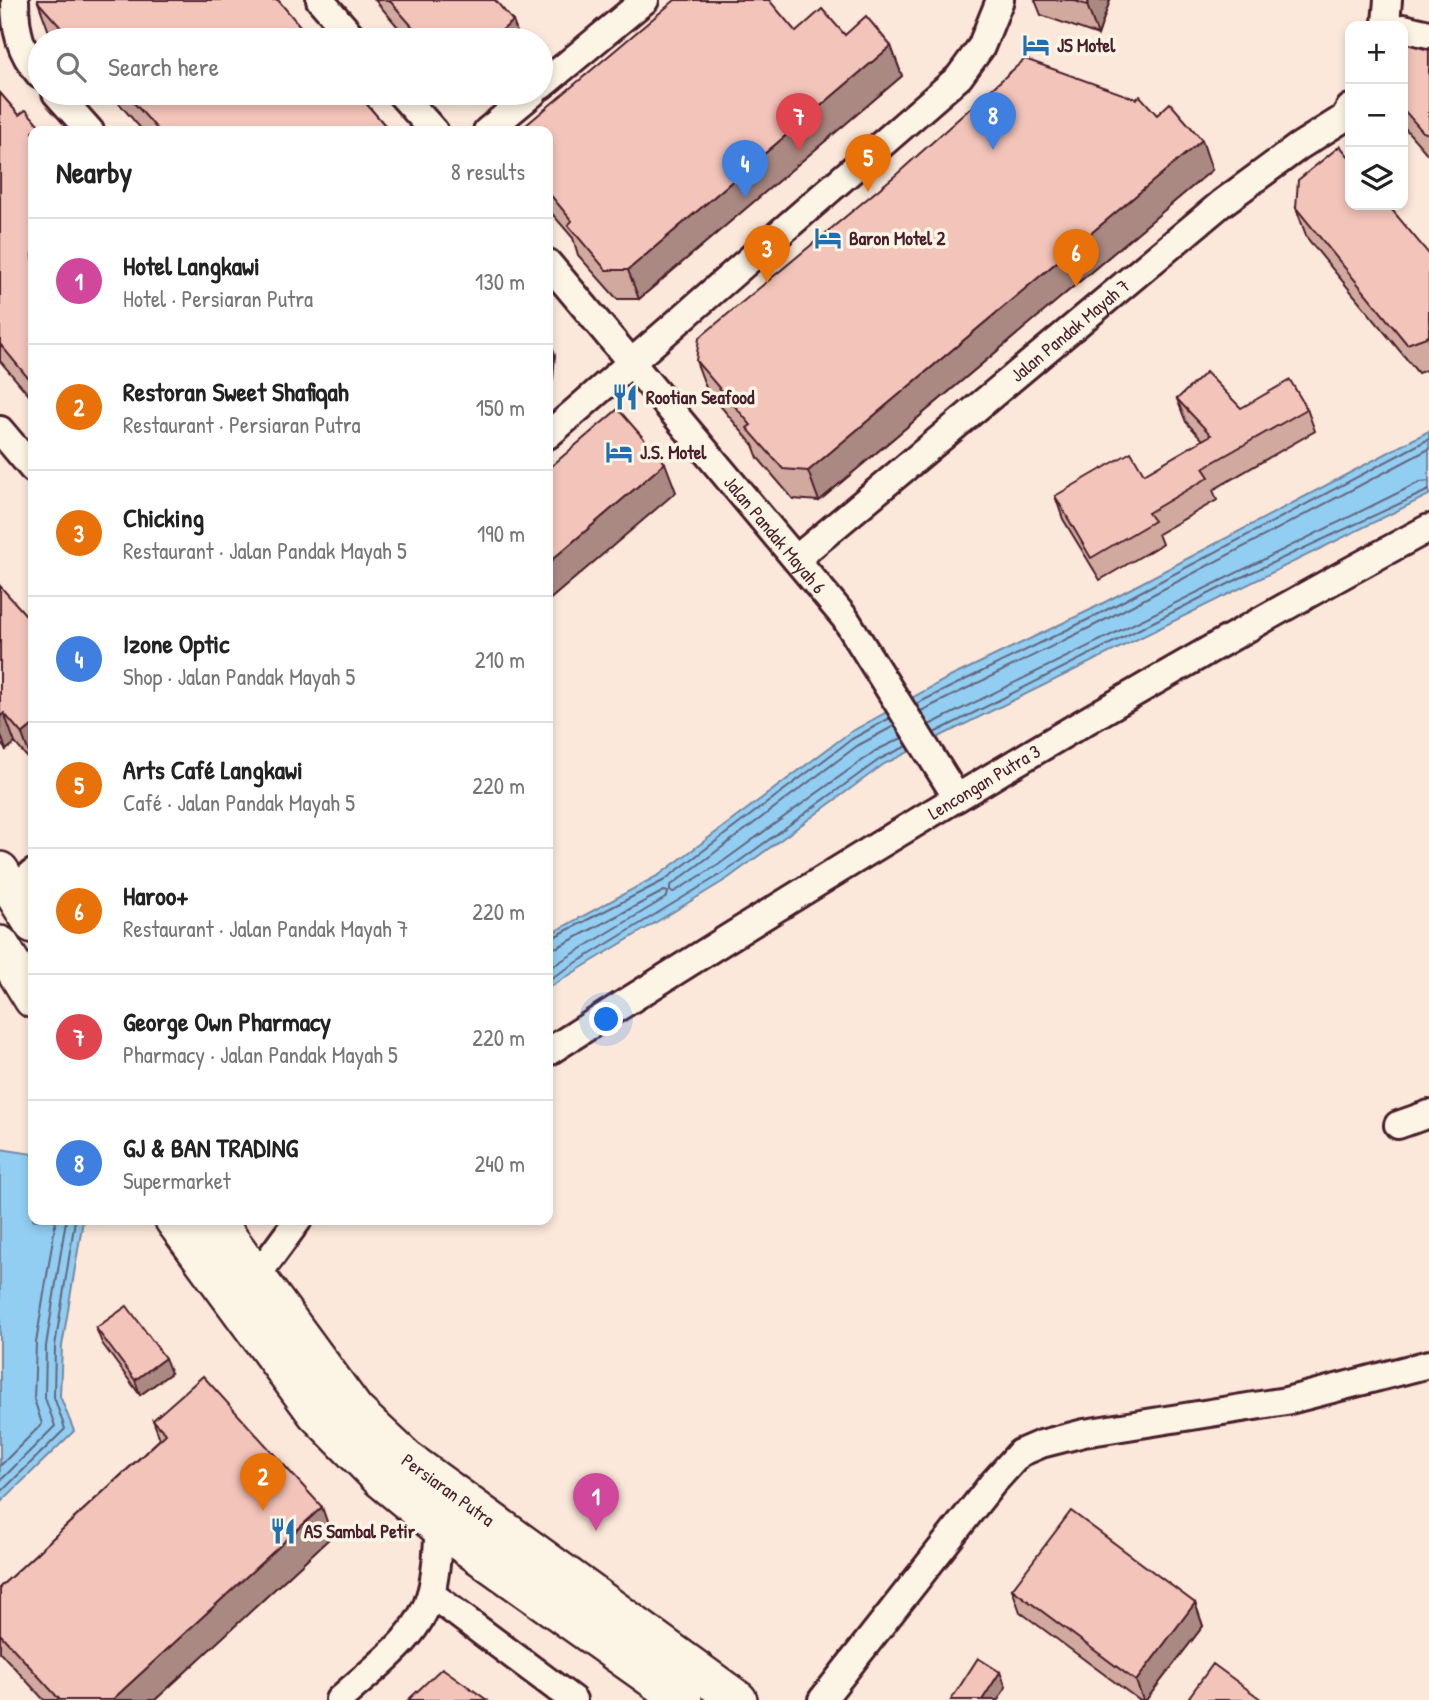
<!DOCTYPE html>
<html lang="en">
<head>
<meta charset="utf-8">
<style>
  body { margin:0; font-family:"Patrick Hand",sans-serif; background:#f2f2f2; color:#222 }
  .controls { position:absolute; right:21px; top:21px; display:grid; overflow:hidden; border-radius:14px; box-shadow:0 4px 10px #0003 }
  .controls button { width:63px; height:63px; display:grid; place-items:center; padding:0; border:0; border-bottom:2px solid #e0e0e0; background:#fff; color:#222; font:35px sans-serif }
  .you { position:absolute; left:607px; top:1020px; width:24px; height:24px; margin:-18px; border:5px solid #fff; border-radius:50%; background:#1a73e8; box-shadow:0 0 0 10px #1a73e833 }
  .badge { display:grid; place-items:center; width:46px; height:46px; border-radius:50%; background:#1f6fb2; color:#fff; font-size:23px; font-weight:700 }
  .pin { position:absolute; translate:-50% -58px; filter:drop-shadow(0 2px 4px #0008) }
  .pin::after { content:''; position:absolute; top:37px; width:24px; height:21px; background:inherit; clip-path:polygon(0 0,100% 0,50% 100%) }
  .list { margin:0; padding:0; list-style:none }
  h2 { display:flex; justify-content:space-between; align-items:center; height:91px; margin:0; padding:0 28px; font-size:30px }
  h2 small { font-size:23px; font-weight:400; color:#767676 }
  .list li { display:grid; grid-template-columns:46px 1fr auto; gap:21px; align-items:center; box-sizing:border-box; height:126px; padding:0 28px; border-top:2px solid #e0e0e0 }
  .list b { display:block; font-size:26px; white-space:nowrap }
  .list p { margin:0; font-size:23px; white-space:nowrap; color:#767676 }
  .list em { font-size:23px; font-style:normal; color:#767676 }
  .icon { flex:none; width:38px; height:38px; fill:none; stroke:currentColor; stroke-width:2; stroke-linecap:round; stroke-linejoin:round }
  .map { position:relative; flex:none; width:1429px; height:1700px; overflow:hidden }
  .search { position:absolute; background:#fff; box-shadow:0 4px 10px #0003; left:28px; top:28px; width:525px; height:77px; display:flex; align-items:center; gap:18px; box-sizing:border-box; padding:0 24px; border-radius:38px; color:#767676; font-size:26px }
  .panel { position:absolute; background:#fff; box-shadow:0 4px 10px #0003; left:28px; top:126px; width:525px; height:1099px; border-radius:14px }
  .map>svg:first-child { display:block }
  .water { fill:#91cef2; stroke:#7588a2; stroke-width:2 }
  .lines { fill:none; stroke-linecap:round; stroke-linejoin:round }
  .shore { stroke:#66657b; stroke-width:2 }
  .street-casing { stroke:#4a1f2b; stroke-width:32 }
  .secondary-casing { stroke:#4a1f2b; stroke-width:42 }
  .street { stroke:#fcf5e5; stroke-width:26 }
  .secondary { stroke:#fcf5e5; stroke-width:37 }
  .wall { fill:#d1a99f; stroke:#4a1f2b; stroke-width:2 }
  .shaded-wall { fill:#aa8982; stroke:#4a1f2b; stroke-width:2 }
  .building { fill:#f3c4b9; stroke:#4a1f2b; stroke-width:2 }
  .labels { text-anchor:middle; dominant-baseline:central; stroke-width:7; stroke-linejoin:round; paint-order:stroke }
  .poi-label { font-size:19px; font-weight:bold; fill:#4a1f2b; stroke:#fcf5e5; text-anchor:start }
  .street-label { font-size:19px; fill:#4a1f2b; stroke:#fcf5e5 }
</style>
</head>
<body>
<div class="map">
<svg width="1429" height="1700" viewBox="0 0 1429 1700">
  <rect width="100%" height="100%" fill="#fbe8da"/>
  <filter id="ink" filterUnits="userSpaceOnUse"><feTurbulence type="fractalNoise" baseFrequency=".0143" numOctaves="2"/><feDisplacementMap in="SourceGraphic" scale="14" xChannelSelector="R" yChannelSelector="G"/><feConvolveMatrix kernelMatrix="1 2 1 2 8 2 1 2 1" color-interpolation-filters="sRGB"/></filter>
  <g filter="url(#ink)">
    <path class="water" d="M1429,431V495L884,764L727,879L548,988V935L659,875L849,733L946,679L1090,610Z
      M0,1149L33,1154V1220H83L62,1346L60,1396L74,1431L0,1503Z"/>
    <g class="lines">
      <path class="shore" d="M916,704L1093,617L1429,439
        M921,711L1097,624L1429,449
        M929,725L1420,482L1429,481
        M894,726L857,746L670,886V891L674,892L718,865L875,751L902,738
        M934,733L1244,576L1429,490
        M548,940L663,881L852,739L890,718
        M548,948L558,947L664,891L668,892L667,897L548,969
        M548,980L723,873L880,759L907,746
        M0,1466L42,1424L34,1399L36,1343L56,1220
        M0,1481L55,1426L45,1398L46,1346L66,1220
        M0,1493L65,1429L54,1397L55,1346L75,1220"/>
      <g class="street-casing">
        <g id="street">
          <path d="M15,0C15,30 20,52 40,75"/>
          <path d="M320,0L355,40"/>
          <path d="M1386,23L1388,0"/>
          <path d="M1403,28L1429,34"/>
          <path d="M541,86L645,0"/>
          <path d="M56,93L90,131"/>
          <path d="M400,93L434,131"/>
          <path d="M487,131L533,93"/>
          <path id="s1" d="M548,263L845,618L957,798"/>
          <path d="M0,430L33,469"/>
          <path d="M548,435L959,77L981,47L1000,0"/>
          <path id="s2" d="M796,559L1222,203L1298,147L1344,118L1350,108"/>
          <path d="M12,891L33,873"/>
          <path id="s3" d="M548,1052C836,868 1128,690 1429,528"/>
          <path d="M1398,1125L1429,1114"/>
          <path d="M256,1277L298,1220"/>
          <path d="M431,1594L573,1700"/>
          <path d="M339,1700C371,1670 420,1638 431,1593C437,1572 437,1549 439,1527"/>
          <path d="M822,1700L992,1484L1020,1453L1041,1444L1084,1433L1286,1401L1429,1364"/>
        </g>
      </g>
      <g class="secondary-casing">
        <g id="secondary">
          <path d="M0,871L33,924"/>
          <path d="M0,945L33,999"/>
          <path d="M174,1220L316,1413L381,1479L439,1527L683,1700"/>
          <path id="s4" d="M215,1220L355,1411L406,1459L738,1700"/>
        </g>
      </g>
      <use href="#street" class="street"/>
      <use href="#secondary" class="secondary"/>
    </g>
    <path class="wall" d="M375,0H495L520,40H409Z
      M1035,0H1110L1098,35L1041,15Z
      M38,2L312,40H57L49,32Z
      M796,32L845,35L891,46L902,76L639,299H617L578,255L573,238L548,209V131Z
      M1403,43L1429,50V156L1403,126Z
      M0,93L33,131V400L0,361Z
      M110,93H357L390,131H143Z
      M1157,115L1212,170L819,501L793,499L758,458L753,445L707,390L696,361Z
      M1296,208L1429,254V369L1418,373L1307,238Z
      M1177,399L1241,408L1307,409L1315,431L1213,490L1217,500L1158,534L1162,544L1100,580L1063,519L1055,496L1144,474L1203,440L1186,422Z
      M0,586L33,764L15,743L6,750L0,743Z
      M96,1328L171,1373L140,1395L102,1343Z
      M153,1420L332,1536L155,1700H44L0,1652V1587L160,1439Z
      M1012,1589L1195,1603L1203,1626L1146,1700H1139L1020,1612Z"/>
    <path class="shaded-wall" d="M1089,0H1110L1098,35L1087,5Z
      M513,21L520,40H490Z
      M891,46L902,76L639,299L628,270Z
      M1202,140L1212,170L819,501L808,471Z
      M548,334L555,355L553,379L548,383Z
      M665,463L676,492L548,601V563Z
      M4,713L15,743L6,750L0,732V717Z
      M33,725V764L22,734Z
      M165,1358L171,1373L140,1395L135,1380Z
      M322,1507L332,1536L155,1700H112Z
      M1195,1603L1203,1626L1146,1700H1143L1136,1681Z
      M1000,1672L1006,1687L998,1700H982Z"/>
    <path class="building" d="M38,0H278L312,40H72L38,2Z
      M389,0H495L513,21L490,40H424Z
      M675,0H769L796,32L822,9L845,35L866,16L891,46L628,270H606L568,225L572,221L548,192V131H519Z
      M1072,0H1089L1087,5Z
      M1403,43L1429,50V134L1423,132L1403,109Z
      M1025,59L1136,99L1140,96L1157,115L1170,103L1202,140L808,471L783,469L747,428L751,425L696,361L699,338L897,174Z
      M0,93L19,115L26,110L44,131H33V384L0,344Z
      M125,93H357L390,131H159Z
      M1340,146L1350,158V205H1388L1429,254V336L1407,344L1296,208L1298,180Z
      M1206,372L1241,408L1290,380L1307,409L1203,468L1209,477L1148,513L1154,521L1091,558L1055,496L1131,452L1144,474L1211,435L1177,399Z
      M618,409L665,463L548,563V469Z
      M0,586L33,623V725L22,734L4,713L0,717Z
      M127,1306L165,1358L135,1380L96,1328Z
      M203,1376L322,1507L112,1700H60L0,1634V1587L166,1434L153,1420Z
      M1071,1511L1195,1603L1136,1681L1012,1589Z
      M978,1658L1000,1672L982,1700H951Z
      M1213,1664L1262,1700H1193L1189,1697Z
      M442,1668L487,1700H408Z"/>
  </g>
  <defs>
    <g id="hotel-bare" transform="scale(2.1)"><path d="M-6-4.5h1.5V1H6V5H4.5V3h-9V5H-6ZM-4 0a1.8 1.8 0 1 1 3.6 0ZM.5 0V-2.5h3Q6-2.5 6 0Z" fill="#1f6fb2" stroke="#fcf5e5" stroke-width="2.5" paint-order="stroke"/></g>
    <g id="restaurant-bare" transform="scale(2.1)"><path d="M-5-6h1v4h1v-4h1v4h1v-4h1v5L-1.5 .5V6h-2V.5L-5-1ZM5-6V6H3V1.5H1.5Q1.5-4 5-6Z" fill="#1f6fb2" stroke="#fcf5e5" stroke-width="2.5" paint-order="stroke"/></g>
  </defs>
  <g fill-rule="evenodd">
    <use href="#hotel-bare" x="1036" y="45"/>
    <use href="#hotel-bare" x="828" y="238"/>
    <use href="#restaurant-bare" x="625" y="397"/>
    <use href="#hotel-bare" x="619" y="452"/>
    <use href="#restaurant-bare" x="283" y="1531"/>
  </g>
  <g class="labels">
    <g class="poi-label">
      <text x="1057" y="45">JS Motel</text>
      <text x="849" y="238">Baron Motel 2</text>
      <text x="646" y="397">Rootian Seafood</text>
      <text x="640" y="452">J.S. Motel</text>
      <text x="304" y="1531">AS Sambal Petir</text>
    </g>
    <g class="street-label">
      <text stroke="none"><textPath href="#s2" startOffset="357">Jalan Pandak Mayah 7</textPath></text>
      <text stroke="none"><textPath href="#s1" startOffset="354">Jalan Pandak Mayah 6</textPath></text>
      <text stroke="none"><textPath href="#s3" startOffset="513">Lencongan Putra 3</textPath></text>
      <text stroke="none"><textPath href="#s4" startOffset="359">Persiaran Putra</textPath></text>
    </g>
  </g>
</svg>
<div class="controls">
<button>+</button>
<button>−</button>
<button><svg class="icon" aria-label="layers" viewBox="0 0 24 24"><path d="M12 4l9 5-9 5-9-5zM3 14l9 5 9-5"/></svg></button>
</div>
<div class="you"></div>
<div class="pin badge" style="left:596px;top:1531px;background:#d1479c">1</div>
<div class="pin badge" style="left:263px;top:1511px;background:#e8710a">2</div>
<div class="pin badge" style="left:767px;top:283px;background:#e8710a">3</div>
<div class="pin badge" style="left:745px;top:198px;background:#3f7fe0">4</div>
<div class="pin badge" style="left:868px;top:192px;background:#e8710a">5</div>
<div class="pin badge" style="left:1076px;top:287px;background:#e8710a">6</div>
<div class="pin badge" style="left:799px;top:151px;background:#e0444e">7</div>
<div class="pin badge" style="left:993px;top:150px;background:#3f7fe0">8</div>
<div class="search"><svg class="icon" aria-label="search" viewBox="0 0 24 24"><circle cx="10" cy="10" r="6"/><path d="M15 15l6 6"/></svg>Search here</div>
<section class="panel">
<h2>Nearby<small>8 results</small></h2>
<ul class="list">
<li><span class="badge" style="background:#d1479c">1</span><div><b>Hotel Langkawi</b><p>Hotel · Persiaran Putra</p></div><em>130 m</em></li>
<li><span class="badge" style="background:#e8710a">2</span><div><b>Restoran Sweet Shafiqah</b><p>Restaurant · Persiaran Putra</p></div><em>150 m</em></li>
<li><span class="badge" style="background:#e8710a">3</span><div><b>Chicking</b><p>Restaurant · Jalan Pandak Mayah 5</p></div><em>190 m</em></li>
<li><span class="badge" style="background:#3f7fe0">4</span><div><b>Izone Optic</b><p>Shop · Jalan Pandak Mayah 5</p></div><em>210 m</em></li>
<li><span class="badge" style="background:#e8710a">5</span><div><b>Arts Café Langkawi</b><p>Café · Jalan Pandak Mayah 5</p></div><em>220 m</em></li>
<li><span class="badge" style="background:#e8710a">6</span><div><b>Haroo+</b><p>Restaurant · Jalan Pandak Mayah 7</p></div><em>220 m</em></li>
<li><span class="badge" style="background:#e0444e">7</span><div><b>George Own Pharmacy</b><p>Pharmacy · Jalan Pandak Mayah 5</p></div><em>220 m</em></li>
<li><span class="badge" style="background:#3f7fe0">8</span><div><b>GJ &amp; BAN TRADING</b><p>Supermarket</p></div><em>240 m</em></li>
</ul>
</section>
</div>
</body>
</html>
